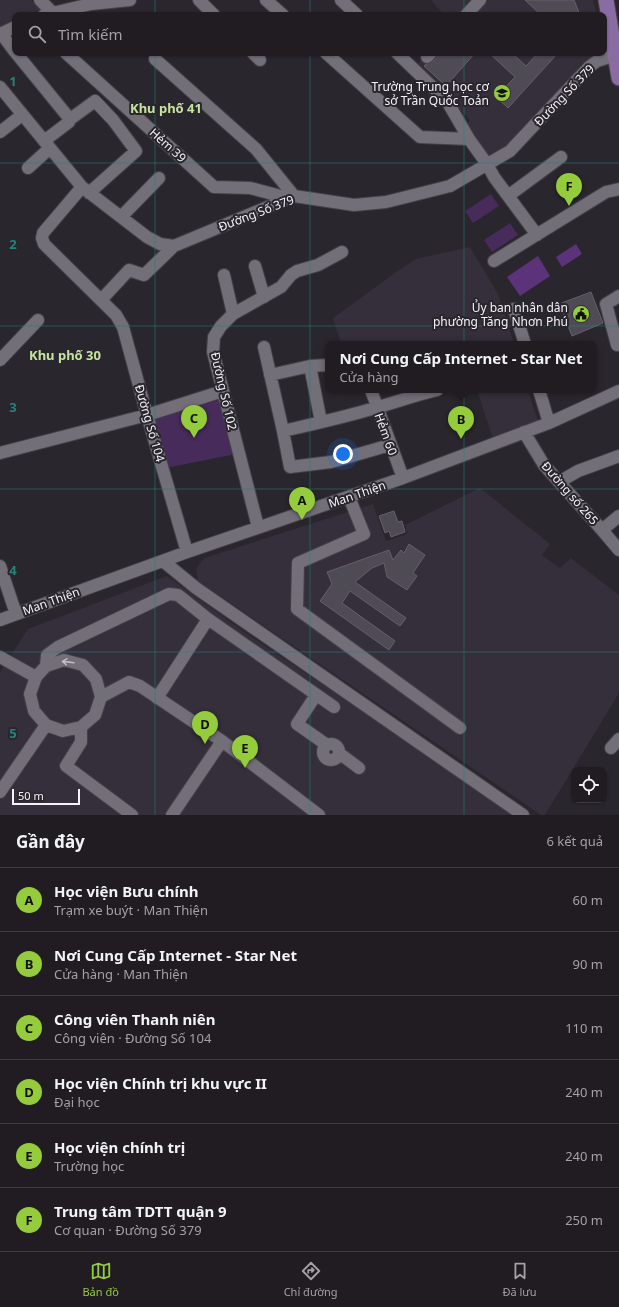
<!DOCTYPE html>
<html lang="vi">
<head>
<meta charset="utf-8">
<style>
  body { margin:0; font-family:"Noto Sans",sans-serif; background:#2d292f; color:#f1f3f6 }
  .controls { position:absolute; right:12px; bottom:12px; display:grid; overflow:hidden; border-radius:8px; box-shadow:0 1px 3px #0004 }
  .controls button { width:36px; height:36px; display:grid; place-items:center; padding:0; border:0; border-bottom:1px solid #3d3a40; background:#201c22; color:#f1f3f6; font:20px sans-serif }
  .scale { position:absolute; left:12px; bottom:10px; width:68px; box-sizing:border-box; padding-left:4px; border:2px solid #f5f3f8; border-top:0; font-size:11px; line-height:14px; white-space:nowrap; color:#f5f3f8; -webkit-text-stroke:3px #2a262e; paint-order:stroke }
  .you { position:absolute; left:343px; top:454px; width:14px; height:14px; margin:-10px; border:3px solid #fff; border-radius:50%; background:#1a73e8; box-shadow:0 0 0 6px #1a73e833 }
  .badge { display:grid; place-items:center; width:26px; height:26px; border-radius:50%; background:#95cc3b; color:#111; font-size:13px; font-weight:700 }
  .pin { position:absolute; translate:-50% -33px; filter:drop-shadow(0 1px 2px #0008) }
  .pin::after { content:''; position:absolute; top:21px; width:14px; height:12px; background:inherit; clip-path:polygon(0 0,100% 0,50% 100%) }
  .popup { position:absolute; left:325px; top:341px; width:272px; height:52px; box-sizing:border-box; display:grid; place-content:center; border-radius:8px; background:#201c22; filter:drop-shadow(0 1px 3px #0005); font-size:13px; white-space:nowrap; color:#a2a1a5 }
  .popup b { font-size:15px; color:#f1f3f6 }
  .popup::after { content:''; position:absolute; left:50%; top:100%; margin-left:-8px; border:8px solid transparent; border-top-color:#201c22 }
  .list { margin:0; padding:0; list-style:none }
  h2 { display:flex; justify-content:space-between; align-items:center; height:52px; margin:0; padding:0 16px; font-size:17px }
  h2 small { font-size:13px; font-weight:400; color:#a2a1a5 }
  .list li { display:grid; grid-template-columns:26px 1fr auto; gap:12px; align-items:center; box-sizing:border-box; height:64px; padding:0 16px; border-top:1px solid #3d3a40 }
  .list b { display:block; font-size:15px; white-space:nowrap }
  .list p { margin:0; font-size:13px; white-space:nowrap; color:#a2a1a5 }
  .list em { font-size:13px; font-style:normal; color:#a2a1a5 }
  .icon { flex:none; width:22px; height:22px; fill:none; stroke:currentColor; stroke-width:2; stroke-linecap:round; stroke-linejoin:round }
  .map { position:relative; flex:none; width:619px; height:815px; overflow:hidden }
  .search { position:absolute; background:#201c22; box-shadow:0 1px 3px #0004; left:12px; right:12px; top:12px; height:44px; display:flex; align-items:center; gap:10px; box-sizing:border-box; padding:0 14px; border-radius:8px; color:#a2a1a5; font-size:15px }
  .sheet { height:436px; background:#201c22 }
  nav { display:flex; justify-content:space-around; align-items:center; box-sizing:border-box; height:56px; border-top:1px solid #3d3a40; background:#201c22; font-size:11px; color:#a2a1a5 }
  nav a { display:grid; justify-items:center; gap:2px }
  nav .on { color:#95cc3b }
  .map>svg:first-child { display:block }
  .built { fill:#352e3b }
  .green { fill:#462b5b }
  .water { fill:#5c327b }
  .building { fill:#4f4b54; stroke:#645f68 }
  .lines { fill:none; stroke-linecap:round; stroke-linejoin:round }
  .minor-casing { stroke:#454148; stroke-width:14 }
  .major-casing { stroke:#454148; stroke-width:17 }
  .minor { stroke:#736f78; stroke-width:12 }
  .major { stroke:#896ca2; stroke-width:15 }
  .oneway { stroke:#c1bec5 }
  .grid { fill:none; stroke:#26827c; stroke-width:1; stroke-opacity:0.55 }
  .labels { text-anchor:middle; dominant-baseline:central; stroke-width:4; stroke-linejoin:round; paint-order:stroke }
  .poi-label { font-size:12px; fill:#f5f3f8; stroke:#2a262e; text-anchor:end }
  .street-label { font-size:12px; fill:#f5f3f8; stroke:#2a262e }
  .neighbourhood-label { font-size:13px; font-weight:bold; fill:#c4e49d; stroke:#2a262e }
  .grid-label { font-size:13px; text-anchor:middle; font-weight:bold; fill:#26827c; stroke:#2a262e; stroke-width:4; stroke-linejoin:round; paint-order:stroke }
</style>
</head>
<body>
<div class="map">
<svg width="619" height="815" viewBox="0 0 619 815">
  <rect width="100%" height="100%" fill="#2a262e"/>
  <path class="built" d="M0,0H31L41,10L28,15H15V21L0,27Z
    M431,0H593L597,15H444Z
    M428,53H598L508,146L489,158L465,128L470,120L417,65Z
    M470,247L498,294L514,344H462L461,342L439,344H341L333,318L396,272L416,259Z
    M477,390H528L539,425L494,442Z
    M480,488L550,544L542,555L560,568L571,558L619,595V693L545,815H541L198,581L196,569L204,558L373,504L386,541L407,534L405,525Z
    M167,576L243,631L517,815H0V672L28,629Z"/>
  <path class="green" d="M491,194L499,206L473,223L465,211Z
    M510,223L518,235L492,252L484,240Z
    M218,400L221,403L233,453L231,455L171,467L167,466L154,423L157,418Z"/>
  <path class="water" d="M576,244L582,254L562,267L556,257Z
    M538,256L550,276L520,296L507,277Z"/>
  <path class="building" d="M525,0H574L580,15H541Z
    M438,53H475L446,86L424,66L426,64L432,62L437,58Z
    M489,53H512L526,66L538,53H558L508,108L496,97L515,77Z
    M591,292L603,323L572,336L559,304Z
    M394,511L398,522L402,521L405,532L391,537L389,531L385,533L379,516Z
    M409,544L425,555L413,573L417,576L407,590L387,577L384,563L372,568L355,582L406,618L400,626L350,591L342,603L395,641L389,650L320,601L332,584L327,572L389,550L393,560L401,550L404,553Z"/>
  <g class="lines">
    <g class="minor-casing">
      <path id="minor" d="M40,0L53,13
        M199,0L214,15
        M266,0L283,15
        M341,0L357,15
        M44,15L91,4L130,0
        M466,15L480,0
        M1,33L15,52
        M0,34L15,27
        M16,53L69,118V122L44,141
        M66,53L214,187L250,188L288,198
        M253,53L260,60
        M326,53L420,137L469,139
        M397,53L447,101L469,139L487,164L494,177L537,235
        M427,57L431,53
        M155,59L256,149L294,196
        M0,87L82,187L147,237L160,244L174,246L294,196L354,205L386,202L450,186L510,151L589,67L597,61L616,55
        M69,120L95,101L113,120L136,151L89,193
        M0,132L22,115
        M28,168L50,148
        M82,187L43,233L42,238L44,244L116,315L123,327L147,415L187,552
        M508,196L561,157
        M121,217L159,178
        M494,261L606,192L619,189
        M255,266L264,297
        M224,275L233,314
        M101,300L129,270L144,275L174,246
        M514,309L525,344
        M617,345L606,304L619,296
        M264,347L283,431L290,467L331,462L390,445
        M0,360L38,320
        M310,366L321,422
        M270,375L310,366L328,365
        M371,390L403,478
        M539,390L549,423
        M283,431C314,424 345,417 375,408C396,402 416,395 437,390
        M524,432L544,465L602,530L619,550
        M0,453L147,415L223,391
        M559,482L578,471L619,456
        M349,497L364,534L298,563L297,609L460,728
        M258,527L213,352L214,337L221,326L233,314L281,287L291,275L297,271L318,265L342,252
        M602,530L619,516
        M163,561L196,588L523,815
        M0,566L16,614
        M208,619L334,707
        M0,620L187,552L403,478L549,423L619,391
        M0,657L36,677
        M46,666L47,655L58,647L169,594L178,595L208,619L157,698
        M316,695L297,724L327,745
        M101,697L96,679L83,665L64,660L46,666L36,677L30,694L34,711L46,725L63,731L81,727L95,715L101,697L129,682L140,686L222,741L319,815
        M81,727V742L66,766L132,815
        M323 752a8 8 0 1 1 16 0a8 8 0 1 1-16 0Z
        M611,748L619,739
        M339,753L359,768
        M0,792L46,725
        M172,815L222,741"/>
    </g>
    <g class="major-casing">
      <path id="major" d="M606,0L619,78"/>
    </g>
    <use href="#minor" class="minor"/>
    <use href="#major" class="major"/>
  </g>
  <defs><path id="oneway-shaft" d="M-6 0H5M1.5-3L5.5 0L1.5 3" fill="none" stroke-width="1.6" stroke-linecap="round" stroke-linejoin="round"/></defs>
  <use class="oneway" href="#oneway-shaft" transform="translate(68 662) rotate(-173)"/>
  <path class="grid" d="M155,0V15M310,0V15M464,0V15M155,53V815M310,53V815M464,53V815M0,163H619M0,326H619M0,489H619M0,652H619"/>
  <defs>
    <g id="school-disc" transform="scale(0.9)"><circle r="9.5" fill="#95cc3b" stroke="#2a262e"/><path d="M0-5L7-2L0 1L-7-2ZM-4 1L0 2.5L4 1V4Q0 6-4 4Z" fill="#111"/></g>
    <g id="civic-disc" transform="scale(0.9)"><circle r="9.5" fill="#95cc3b" stroke="#2a262e"/><path d="M-.6-6.5H3V-4.5H.6V-3L4-1V1h2V6H-6V1h2V-1L-.6-3ZM-1.2 2.5V6h2.4V2.5Z" fill="#111"/></g>
  </defs>
  <g fill-rule="evenodd">
    <use href="#school-disc" x="502" y="93"/>
    <use href="#civic-disc" x="581" y="314"/>
  </g>
  <g class="labels">
    <g class="poi-label">
      <text x="489" y="86">Trường Trung học cơ<tspan x="489" dy="14">sở Trần Quốc Toản</tspan></text>
      <text x="568" y="307">Ủy ban nhân dân<tspan x="568" dy="14">phường Tăng Nhơn Phú</tspan></text>
    </g>
    <g class="street-label">
      <text transform="translate(564 95) rotate(-46)">Đường Số 379</text>
      <text transform="translate(168 145) rotate(42)">Hẻm 39</text>
      <text transform="translate(256 213) rotate(-21)">Đường Số 379</text>
      <text transform="translate(224 391) rotate(77)">Đường Số 102</text>
      <text transform="translate(150 423) rotate(74)">Đường Số 104</text>
      <text transform="translate(386 434) rotate(70)">Hẻm 60</text>
      <text transform="translate(570 493) rotate(49)">Đường số 265</text>
      <text transform="translate(357 494) rotate(-19)">Man Thiện</text>
      <text transform="translate(51 601) rotate(-20)">Man Thiện</text>
    </g>
    <g class="neighbourhood-label">
      <text x="166" y="108">Khu phố 41</text>
      <text x="65" y="355">Khu phố 30</text>
    </g>
  </g>
  <g class="grid-label">
    <text x="13" y="86">1</text>
    <text x="13" y="249">2</text>
    <text x="13" y="412">3</text>
    <text x="13" y="575">4</text>
    <text x="13" y="738">5</text>
  </g>
</svg>
<div class="controls">
<button><svg class="icon" aria-label="locate" viewBox="0 0 24 24"><circle cx="12" cy="12" r="6"/><path d="M12 2v4M12 18v4M2 12h4M18 12h4"/></svg></button>
</div>
<div class="scale">50 m</div>
<div class="you"></div>
<div class="pin badge" style="left:302px;top:520px">A</div>
<div class="pin badge" style="left:461px;top:439px">B</div>
<div class="popup"><b>Nơi Cung Cấp Internet - Star Net</b>Cửa hàng</div>
<div class="pin badge" style="left:194px;top:438px">C</div>
<div class="pin badge" style="left:205px;top:744px">D</div>
<div class="pin badge" style="left:245px;top:768px">E</div>
<div class="pin badge" style="left:569px;top:206px">F</div>
<div class="search"><svg class="icon" aria-label="search" viewBox="0 0 24 24"><circle cx="10" cy="10" r="6"/><path d="M15 15l6 6"/></svg>Tìm kiếm</div>
</div>
<section class="sheet">
<h2>Gần đây<small>6 kết quả</small></h2>
<ul class="list">
<li><span class="badge">A</span><div><b>Học viện Bưu chính</b><p>Trạm xe buýt · Man Thiện</p></div><em>60 m</em></li>
<li><span class="badge">B</span><div><b>Nơi Cung Cấp Internet - Star Net</b><p>Cửa hàng · Man Thiện</p></div><em>90 m</em></li>
<li><span class="badge">C</span><div><b>Công viên Thanh niên</b><p>Công viên · Đường Số 104</p></div><em>110 m</em></li>
<li><span class="badge">D</span><div><b>Học viện Chính trị khu vực II</b><p>Đại học</p></div><em>240 m</em></li>
<li><span class="badge">E</span><div><b>Học viện chính trị</b><p>Trường học</p></div><em>240 m</em></li>
<li><span class="badge">F</span><div><b>Trung tâm TDTT quận 9</b><p>Cơ quan · Đường Số 379</p></div><em>250 m</em></li>
</ul>
</section>
<nav>
<a class="on"><svg class="icon" aria-label="map" viewBox="0 0 24 24"><path d="M3 6l6-2 6 2 6-2v14l-6 2-6-2-6 2zM9 4v14M15 6v14"/></svg>Bản đồ</a>
<a><svg class="icon" aria-label="directions" viewBox="0 0 24 24"><path d="M12 3l9 9-9 9-9-9zM9 14v-3h6M13 9l2 2-2 2"/></svg>Chỉ đường</a>
<a><svg class="icon" aria-label="saved" viewBox="0 0 24 24"><path d="M7 4h10v16l-5-4-5 4z"/></svg>Đã lưu</a>
</nav>
</body>
</html>
